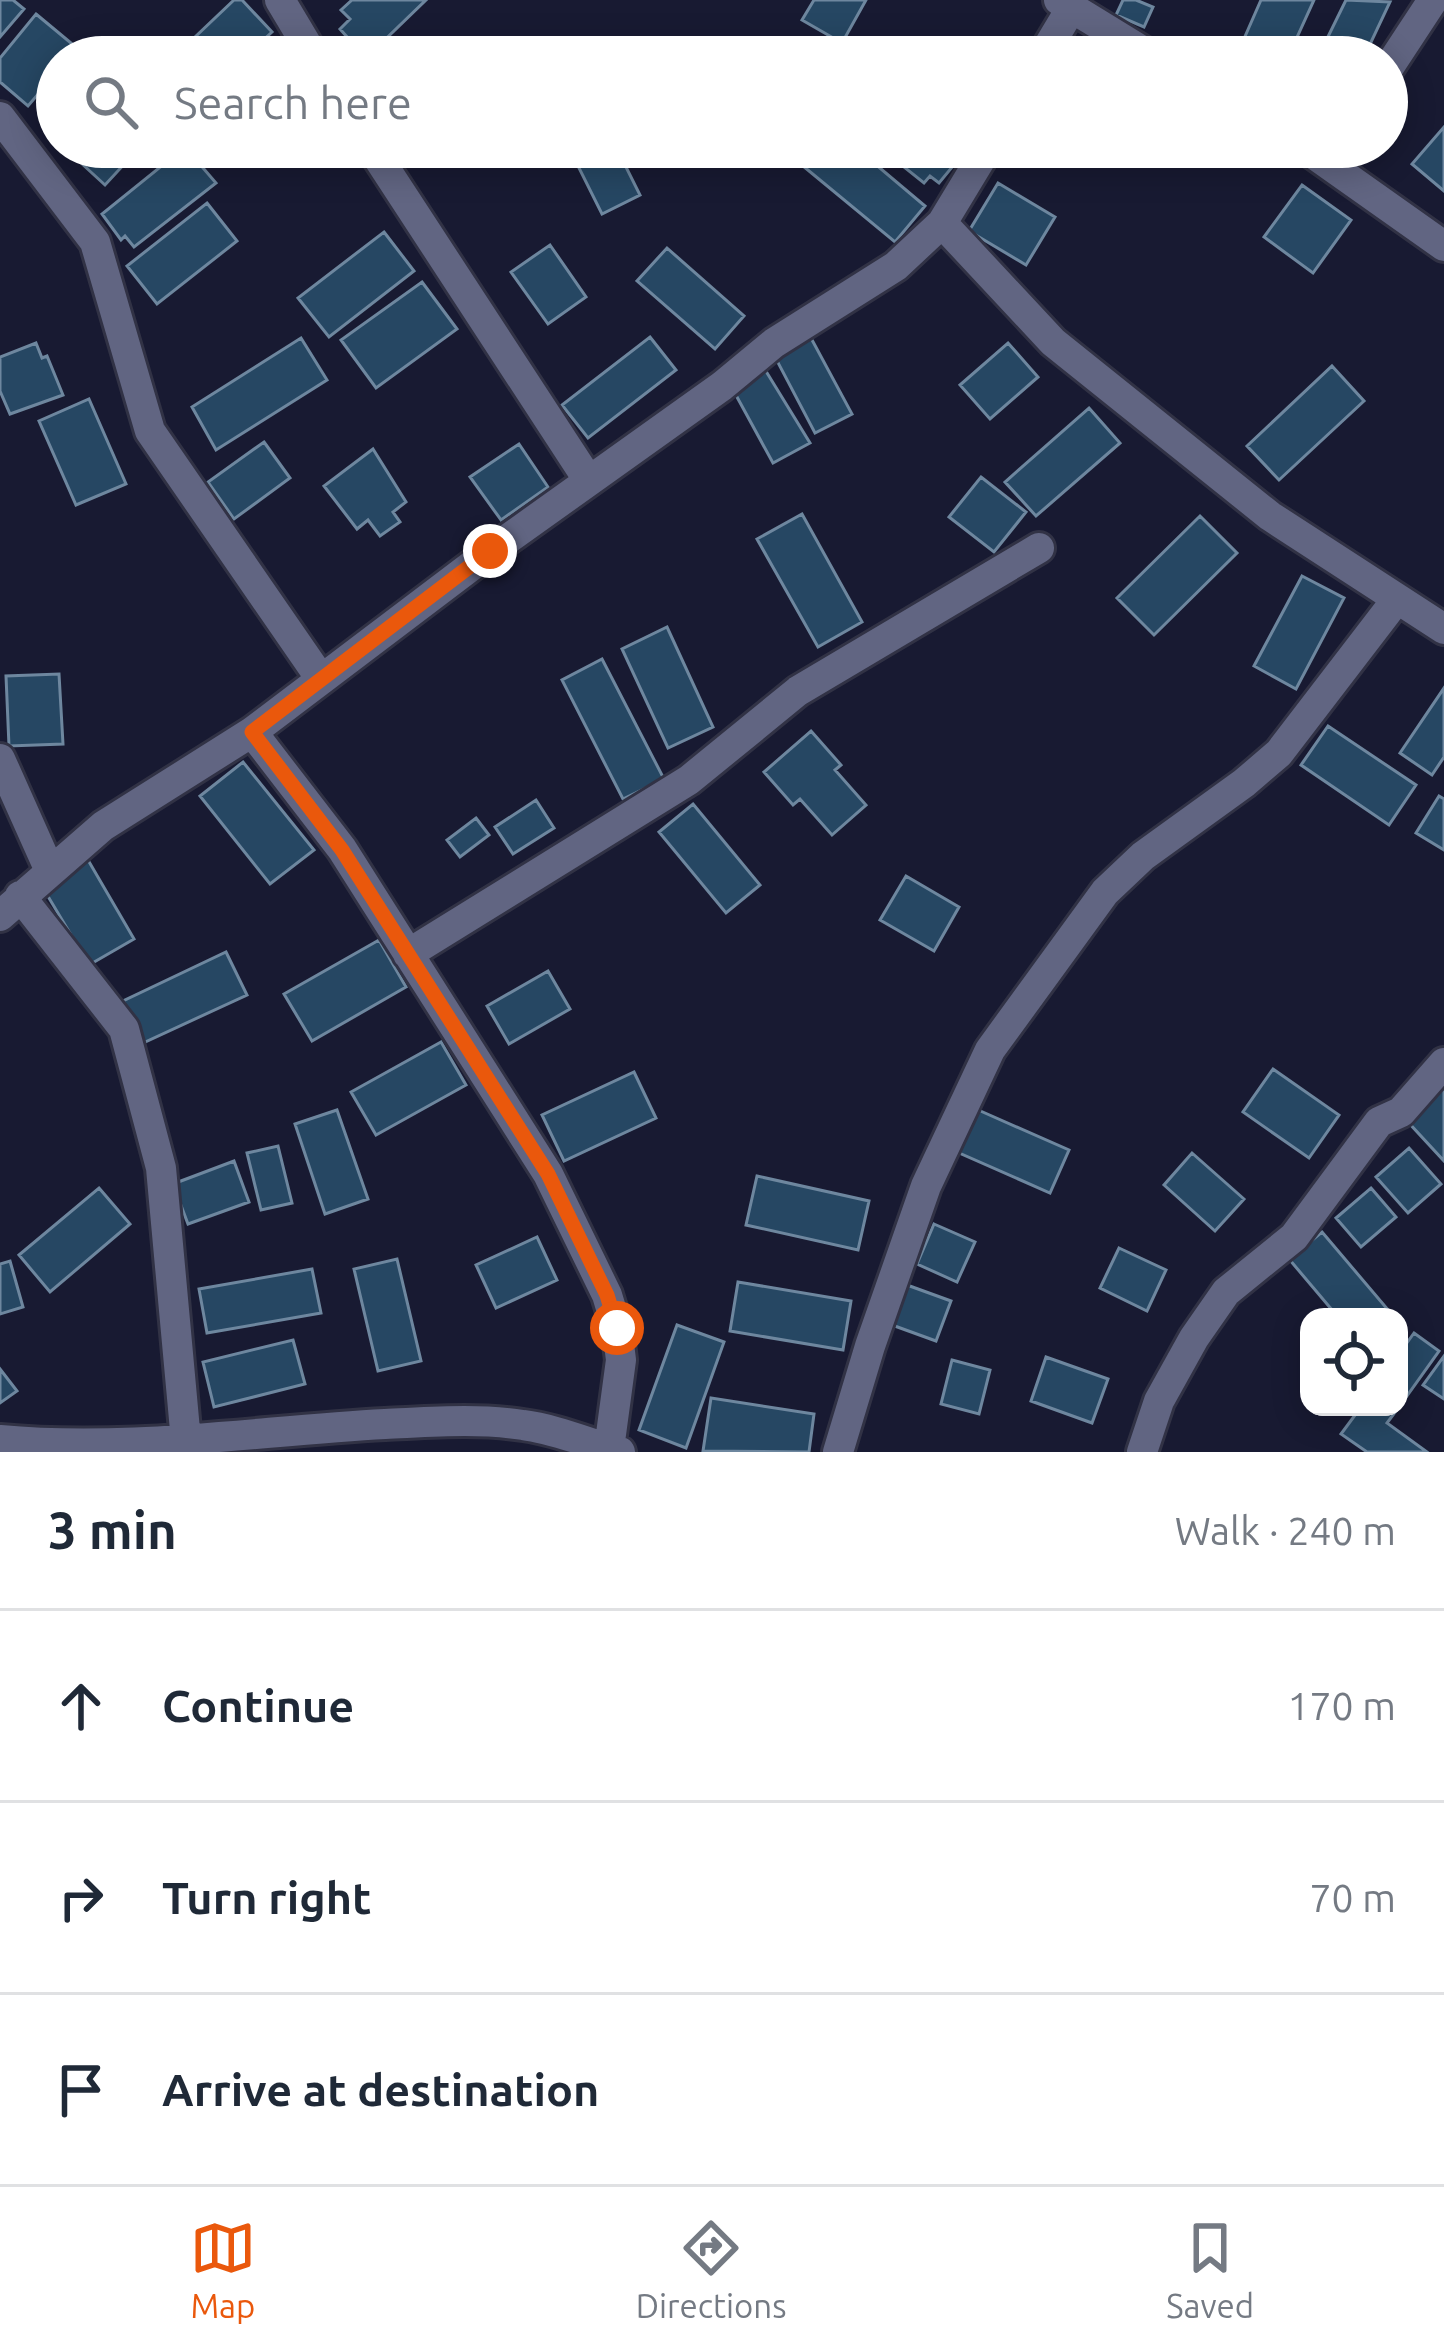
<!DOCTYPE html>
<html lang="en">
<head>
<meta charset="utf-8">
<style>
  body { margin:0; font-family:Ubuntu,sans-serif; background:#f2f2f3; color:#1f2937 }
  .controls { position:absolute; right:36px; bottom:36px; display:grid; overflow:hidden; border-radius:24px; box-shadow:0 6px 30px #0003 }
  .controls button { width:108px; height:108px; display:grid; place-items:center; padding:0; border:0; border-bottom:3px solid #e0e1e3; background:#fff; color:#1f2937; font:60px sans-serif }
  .stop { position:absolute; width:36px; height:36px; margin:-27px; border:9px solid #ea580c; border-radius:50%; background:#fff }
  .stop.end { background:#ea580c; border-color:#fff; box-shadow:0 3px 12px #0008 }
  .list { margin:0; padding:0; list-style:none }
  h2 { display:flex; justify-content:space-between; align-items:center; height:156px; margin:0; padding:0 48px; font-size:51px }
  h2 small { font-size:39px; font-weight:400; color:#747a83 }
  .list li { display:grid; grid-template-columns:78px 1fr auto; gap:36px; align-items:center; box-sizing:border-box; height:192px; padding:0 48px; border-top:3px solid #e0e1e3 }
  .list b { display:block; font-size:45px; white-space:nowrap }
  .list em { font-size:39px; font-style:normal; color:#747a83 }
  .icon { flex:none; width:66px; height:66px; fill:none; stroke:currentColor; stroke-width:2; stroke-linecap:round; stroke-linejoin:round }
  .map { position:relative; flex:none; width:1444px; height:1452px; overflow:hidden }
  .search { position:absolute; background:#fff; box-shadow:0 6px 30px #0003; left:36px; right:36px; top:36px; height:132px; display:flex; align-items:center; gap:30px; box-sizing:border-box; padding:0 42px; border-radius:66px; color:#747a83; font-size:45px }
  .sheet { height:732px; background:#fff }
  nav { display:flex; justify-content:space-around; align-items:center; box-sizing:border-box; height:168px; border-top:3px solid #e0e1e3; background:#fff; font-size:33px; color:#747a83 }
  nav a { display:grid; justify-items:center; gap:6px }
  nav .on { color:#ea580c }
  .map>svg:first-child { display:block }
  .building { fill:#264763; stroke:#6e879f; stroke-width:3 }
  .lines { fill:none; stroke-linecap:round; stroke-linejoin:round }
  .minor-casing { stroke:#313245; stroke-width:36 }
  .minor { stroke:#616582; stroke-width:30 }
  .route { stroke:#ea580c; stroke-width:15 }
</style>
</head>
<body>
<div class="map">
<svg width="1444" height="1452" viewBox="0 0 1444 1452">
  <rect width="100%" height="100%" fill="#181a32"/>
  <path class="building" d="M0,0H13L24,9L0,37Z
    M234,0H242L272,32L245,57H174Z
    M352,0H426L369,55L366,53L361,57L345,41L348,38L340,29L350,19L341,10Z
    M814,0H866L842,43L802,20Z
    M1123,0H1136L1153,7L1144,27L1116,15Z
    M1261,0H1314L1288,57H1236Z
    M1346,0L1390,2L1364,57H1318Z
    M36,14L77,48L70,57H57V72L28,106L0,82V58Z
    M1444,127V191L1412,164Z
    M72,147H140L105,185L68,151Z
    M185,147L216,183L134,247L125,236L121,240L102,214Z
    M616,147L640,195L602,214L578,166Z
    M819,147H828L838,155L846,147H855L925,206L895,242L803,166Z
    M879,147H953L949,152L958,160L939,183L930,176L924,183Z
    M998,183L1055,217L1026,265L969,231Z
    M1302,185L1351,220L1313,273L1264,237Z
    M207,203L237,241L157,304L127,266Z
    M384,232L414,271L329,337L298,298Z
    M550,245L586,297L548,324L511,272Z
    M667,248L744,316L715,349L637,281Z
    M422,282L457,329L376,388L341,340Z
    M650,337L676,370L588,438L562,405Z
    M301,338L327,380L216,450L192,407Z
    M811,338L852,414L815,433L775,357Z
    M36,343L42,358L47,356L63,395L10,414L0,391V357Z
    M1008,343L1038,377L990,419L960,385Z
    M1332,366L1364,401L1279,480L1247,446Z
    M764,368L810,443L773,463L731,386Z
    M89,399L126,484L76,505L39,421Z
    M1089,408L1120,443L1036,516L1005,482Z
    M264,442L290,478L234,519L208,482Z
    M519,444L548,487L501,520L470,477Z
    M373,449L406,502L393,512L400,522L380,536L368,520L357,529L324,486Z
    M981,477L1026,512L994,552L949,517Z
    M802,514L862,622L818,647L757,539Z
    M1200,516L1237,553L1154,635L1117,598Z
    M1302,576L1344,598L1296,689L1254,666Z
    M667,627L713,727L668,748L622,649Z
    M602,659L664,779L623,799L562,680Z
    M59,674L63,744L9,746L6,676Z
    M1444,688V757L1432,775L1400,753Z
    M1328,726L1416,785L1389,825L1301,765Z
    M811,731L841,765L835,770L866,805L832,835L800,799L793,805L764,772Z
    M243,762L314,850L270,884L200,796Z
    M1439,796L1444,799V850L1416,833Z
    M536,800L554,828L513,854L495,827Z
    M693,804L760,885L726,913L659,832Z
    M476,818L489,835L460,857L447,840Z
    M88,860L134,939L89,965L43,888Z
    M906,876L959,907L934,951L880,920Z
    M379,940L406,987L312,1041L284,994Z
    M226,952L247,995L143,1043L123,1001Z
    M548,971L570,1009L509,1044L487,1006Z
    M441,1042L466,1085L376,1135L351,1092Z
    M1273,1069L1339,1115L1309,1158L1243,1112Z
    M634,1072L656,1118L564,1161L542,1115Z
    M1444,1088V1161L1408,1122Z
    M976,1109L1069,1150L1050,1193L957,1152Z
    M337,1110L368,1199L325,1214L295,1124Z
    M278,1146L292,1203L261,1210L247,1153Z
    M1409,1148L1441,1184L1408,1213L1376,1177Z
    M1192,1153L1244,1199L1215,1231L1164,1185Z
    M234,1161L249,1202L188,1224L173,1184Z
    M757,1176L869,1201L858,1250L746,1225Z
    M99,1188L130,1224L50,1292L19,1255Z
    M1371,1188L1396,1217L1361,1247L1336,1218Z
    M934,1224L975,1242L957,1282L917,1264Z
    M1322,1232L1389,1311L1381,1317H1338L1289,1259Z
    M537,1237L557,1280L496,1308L476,1265Z
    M1119,1248L1166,1270L1147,1311L1100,1288Z
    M397,1259L421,1361L378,1371L354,1269Z
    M10,1261L23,1307L0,1314V1264Z
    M312,1269L321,1313L207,1333L199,1289Z
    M738,1282L851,1301L843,1350L730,1331Z
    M907,1285L951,1301L936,1341L892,1325Z
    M677,1325L724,1342L686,1448L639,1430Z
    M1414,1333L1439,1351L1399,1407V1354Z
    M293,1340L305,1384L214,1407L203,1362Z
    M1444,1356V1399L1423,1385Z
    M1046,1357L1108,1379L1092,1423L1031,1401Z
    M952,1360L990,1370L979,1414L941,1404Z
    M0,1369L17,1391L0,1403Z
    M711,1398L814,1414L809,1452L703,1451Z
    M1361,1407H1399L1387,1423L1427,1452H1367L1341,1434Z"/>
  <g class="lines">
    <g class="minor-casing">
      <path id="minor" d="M280,0L314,57
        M1059,0L1152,57
        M1042,57L1072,7
        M1387,70L1433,0
        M0,117L95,242L150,431L321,679
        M371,147L589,481
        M1304,147L1444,246
        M942,223L1053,342L1270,516L1444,629
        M252,732L342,849L548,1174L607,1295L617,1328L621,1360L609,1449
        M0,759L50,871
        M20,896L124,1029L161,1168L187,1452
        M0,916L103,826L252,732L491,551L722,386L774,343L896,266L942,223L988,147
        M408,954L689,780L798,691L1039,548
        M0,1440C129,1452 256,1431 385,1424C431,1422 477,1418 523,1425C555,1429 588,1443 620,1452
        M838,1452L870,1346L926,1186L990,1050L1105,892L1143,856L1244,783L1279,753L1397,599
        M1142,1452L1159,1401L1194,1338L1226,1292L1294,1237L1379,1122L1401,1112L1444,1063"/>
    </g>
    <use href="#minor" class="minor"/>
  </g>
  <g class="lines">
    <path class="route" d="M490,551L252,732L342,850L548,1174L607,1295L617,1328"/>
  </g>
</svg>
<div class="controls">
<button><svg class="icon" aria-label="locate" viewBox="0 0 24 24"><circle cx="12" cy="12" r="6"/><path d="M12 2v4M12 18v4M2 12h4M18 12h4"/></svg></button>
</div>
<div class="stop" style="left:617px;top:1328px"></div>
<div class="stop end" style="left:490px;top:551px"></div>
<div class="search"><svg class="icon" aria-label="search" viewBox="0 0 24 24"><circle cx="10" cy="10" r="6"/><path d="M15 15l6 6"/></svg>Search here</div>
</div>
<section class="sheet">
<h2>3 min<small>Walk · 240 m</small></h2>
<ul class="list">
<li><svg class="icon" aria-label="ahead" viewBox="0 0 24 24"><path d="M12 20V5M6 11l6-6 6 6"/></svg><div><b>Continue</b></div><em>170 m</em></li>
<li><svg class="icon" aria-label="right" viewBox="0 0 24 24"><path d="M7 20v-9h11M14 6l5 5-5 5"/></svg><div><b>Turn right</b></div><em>70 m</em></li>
<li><svg class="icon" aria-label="arrive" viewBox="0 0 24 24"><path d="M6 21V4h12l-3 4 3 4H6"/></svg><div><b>Arrive at destination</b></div></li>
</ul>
</section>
<nav>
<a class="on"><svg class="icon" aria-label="map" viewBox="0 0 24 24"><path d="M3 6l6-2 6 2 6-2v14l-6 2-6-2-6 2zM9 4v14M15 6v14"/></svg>Map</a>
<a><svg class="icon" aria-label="directions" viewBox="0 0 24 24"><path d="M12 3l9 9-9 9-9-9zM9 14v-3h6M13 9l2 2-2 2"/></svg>Directions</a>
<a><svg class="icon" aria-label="saved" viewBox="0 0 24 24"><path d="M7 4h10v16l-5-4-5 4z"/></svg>Saved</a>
</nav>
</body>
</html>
